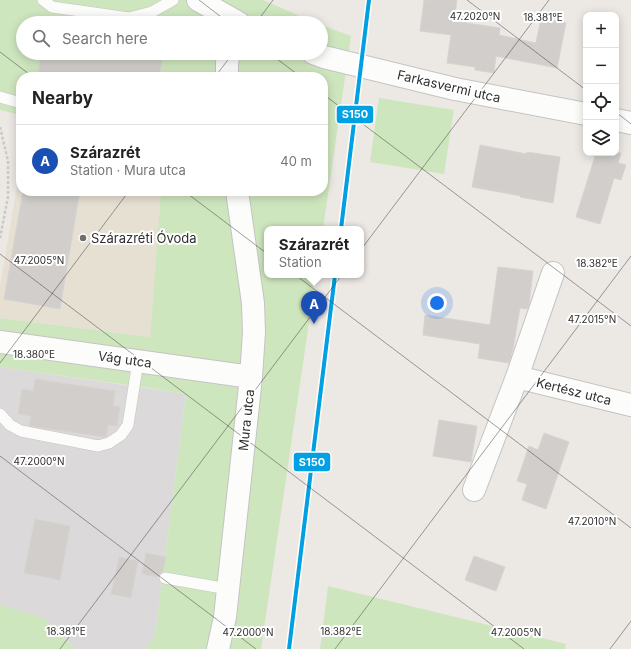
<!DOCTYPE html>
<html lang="en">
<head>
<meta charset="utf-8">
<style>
  body { margin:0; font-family:Inter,sans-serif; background:#f2f2f2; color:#222 }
  .controls { position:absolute; right:12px; top:12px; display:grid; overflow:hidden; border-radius:8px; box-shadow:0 2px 10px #0003 }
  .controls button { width:36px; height:36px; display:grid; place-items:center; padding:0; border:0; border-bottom:1px solid #e0e0e0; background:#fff; color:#222; font:20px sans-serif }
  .you { position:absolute; left:437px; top:303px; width:14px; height:14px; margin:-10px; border:3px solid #fff; border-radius:50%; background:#1a73e8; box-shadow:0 0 0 6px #1a73e833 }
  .badge { display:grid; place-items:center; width:26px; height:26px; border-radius:50%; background:#7c3aed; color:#fff; font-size:13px; font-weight:700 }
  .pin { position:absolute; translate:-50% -33px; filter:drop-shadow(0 1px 2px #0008) }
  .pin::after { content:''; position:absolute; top:21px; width:14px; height:12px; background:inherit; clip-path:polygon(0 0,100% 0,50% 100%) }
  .popup { position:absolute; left:264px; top:226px; width:100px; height:52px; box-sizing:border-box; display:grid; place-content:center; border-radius:8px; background:#fff; filter:drop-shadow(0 1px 3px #0005); font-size:13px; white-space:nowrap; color:#767676 }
  .popup b { font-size:15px; color:#222 }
  .popup::after { content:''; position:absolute; left:50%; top:100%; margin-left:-8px; border:8px solid transparent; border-top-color:#fff }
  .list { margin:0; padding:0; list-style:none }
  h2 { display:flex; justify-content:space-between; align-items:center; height:52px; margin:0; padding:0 16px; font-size:17px }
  h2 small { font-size:13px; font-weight:400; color:#767676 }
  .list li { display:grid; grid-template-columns:26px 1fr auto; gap:12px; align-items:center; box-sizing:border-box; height:72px; padding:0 16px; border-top:1px solid #e0e0e0 }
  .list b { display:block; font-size:15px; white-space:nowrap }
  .list p { margin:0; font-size:13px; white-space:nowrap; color:#767676 }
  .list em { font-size:13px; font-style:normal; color:#767676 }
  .icon { flex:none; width:22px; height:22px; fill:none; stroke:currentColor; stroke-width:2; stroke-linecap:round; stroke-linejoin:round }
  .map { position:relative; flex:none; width:631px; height:649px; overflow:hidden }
  .search { position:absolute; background:#fff; box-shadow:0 2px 10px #0003; left:16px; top:16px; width:312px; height:44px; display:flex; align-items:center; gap:10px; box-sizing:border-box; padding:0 14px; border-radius:22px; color:#767676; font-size:15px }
  .panel { position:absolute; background:#fff; box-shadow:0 2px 10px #0003; left:16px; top:72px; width:312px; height:124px; border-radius:16px }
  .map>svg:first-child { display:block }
  .industrial { fill:#dcd9db }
  .education { fill:#e6e0d3 }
  .green { fill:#cee6be }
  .building { fill:#d1cecb; stroke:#d7d4d0 }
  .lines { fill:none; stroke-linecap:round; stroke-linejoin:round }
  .service-casing { stroke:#c5c4c5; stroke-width:12 }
  .minor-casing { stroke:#c5c4c5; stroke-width:24 }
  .tertiary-casing { stroke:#c5c4c5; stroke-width:24 }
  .path { stroke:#c9c9c8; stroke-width:2.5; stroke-dasharray:3 2; stroke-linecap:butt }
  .service { stroke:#fcfcfb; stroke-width:11 }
  .minor { stroke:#fcfcfb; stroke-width:22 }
  .tertiary { stroke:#fcfcfb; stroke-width:22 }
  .rail-1-casing { stroke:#fff; stroke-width:7 }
  .rail-1 { stroke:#00a0e3; stroke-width:4 }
  .ticks { fill:none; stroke:#2e2e2e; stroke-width:1; stroke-opacity:0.45 }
  .poi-dot { fill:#706f6e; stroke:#fff; stroke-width:1.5 }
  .labels { text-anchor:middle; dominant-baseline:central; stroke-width:4; stroke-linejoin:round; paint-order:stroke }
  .street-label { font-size:13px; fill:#2e2e2e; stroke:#fff }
  .poi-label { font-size:13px; fill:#2e2e2e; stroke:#fff; text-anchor:start }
  .ticks-label { font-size:10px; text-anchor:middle; fill:#2e2e2e; stroke:#fff; stroke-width:4; stroke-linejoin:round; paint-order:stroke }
  .line-badge { stroke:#fff; stroke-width:1.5 }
  .badge-label { font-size:11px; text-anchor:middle; font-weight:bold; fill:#fff }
</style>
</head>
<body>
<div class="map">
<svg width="631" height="649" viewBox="0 0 631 649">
  <rect width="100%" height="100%" fill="#ece8e4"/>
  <path class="industrial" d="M0,367L186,394L155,635L146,649H75L44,618L0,605Z"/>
  <path class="education" d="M21,163V191H161L150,337L0,318V286Z"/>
  <path class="green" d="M0,0H263L316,23H23V53H321V25L351,36L323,229H267V275H316L261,649H146L155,635L186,394L142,387L0,367V318L150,337L161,191H323V77H21V115L0,110Z
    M379,98L454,110L444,174L370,162Z
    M328,586L566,644L565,649H320Z
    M0,605L44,618L75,649H0Z"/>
  <path class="building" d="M424,0H457L454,21L500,28L499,35L536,43L541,18L566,23L557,68L496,56L494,73L475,70V67L447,63L451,35L420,31Z
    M41,53H151L163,55L159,77H38Z
    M480,145L527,154V152L560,157L553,203L520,197L521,196L472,187Z
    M596,153H621L618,163L626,165L621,180L614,178L600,224L576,217Z
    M23,191H52L79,196L60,309L4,299Z
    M498,267L533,271L529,304L527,309L520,308L513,349L509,363L478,358L480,344L423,335L425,315L490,325Z
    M35,379L115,391L113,406L120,407L117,426L108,425L106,437H104L29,426L31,416L18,414L22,389L33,391Z
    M439,420L477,426L471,462L433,456Z
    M544,433L569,442L546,509L522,500L527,484L517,481L529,446L538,450Z
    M35,519L70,526L60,580L24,573Z
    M146,553L166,557L163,571L160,573L158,577L142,574Z
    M474,556L505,567L496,591L465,580Z
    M119,557L138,561L131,598L111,594Z"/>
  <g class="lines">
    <g class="service-casing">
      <path id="service" d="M43,0L52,7L129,18L152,12L173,0
        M0,97L21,103
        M0,414L10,425L21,431L98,446L109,443L121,435L128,425L138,361
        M165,578L228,589"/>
    </g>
    <g class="minor-casing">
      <path id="minor" d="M227,77V63L229,53
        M0,342L251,377
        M517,377L631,405
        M474,490L517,377L553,273
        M218,649L225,617L251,377L254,332L253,303L237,191"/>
    </g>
    <g class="tertiary-casing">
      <path id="tertiary" d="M198,0L239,23
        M313,53L324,57L455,89L586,114
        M616,120L631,123"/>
    </g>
    <path class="path" d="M0,127L8,161V197L0,238"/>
    <use href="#service" class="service"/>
    <use href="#minor" class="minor"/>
    <use href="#tertiary" class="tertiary"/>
    <g class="rail-1-casing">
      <path id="rail-1" d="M341,229L369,0
        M289,649L335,275"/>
    </g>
    <use href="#rail-1" class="rail-1"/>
  </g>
  <path class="ticks" d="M199,0L229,23M467,0L586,90M256,23L273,0M0,52L33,77M269,53L301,77M215,77L233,53M323,94L631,326M616,112L631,124M184,191L631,528M0,254L524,649M0,363L129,191M0,456L256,649M60,649L549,0M335,649L631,256M610,649L631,621"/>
  <circle class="poi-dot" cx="83" cy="238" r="4"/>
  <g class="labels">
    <g class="street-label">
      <text transform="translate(449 86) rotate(13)">Farkasvermi utca</text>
      <text transform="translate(125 359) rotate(8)">Vág utca</text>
      <text transform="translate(574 391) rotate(14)">Kertész utca</text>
      <text transform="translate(246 420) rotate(-84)">Mura utca</text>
    </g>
    <g class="poi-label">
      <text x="91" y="238">Szárazréti Óvoda</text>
    </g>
  </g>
  <g class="ticks-label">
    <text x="475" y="20">47.2020°N</text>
    <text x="543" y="21">18.381°E</text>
    <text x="39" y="264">47.2005°N</text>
    <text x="597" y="267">18.382°E</text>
    <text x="592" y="323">47.2015°N</text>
    <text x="34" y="358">18.380°E</text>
    <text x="39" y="465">47.2000°N</text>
    <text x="592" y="525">47.2010°N</text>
    <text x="66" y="635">18.381°E</text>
    <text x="341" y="635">18.382°E</text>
    <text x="248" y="636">47.2000°N</text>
    <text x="516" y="636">47.2005°N</text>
  </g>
  <g class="line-badge">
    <rect x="336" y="105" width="38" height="19" rx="4" fill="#00a0e3"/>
    <rect x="293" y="452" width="38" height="20" rx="4" fill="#00a0e3"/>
  </g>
  <g class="badge-label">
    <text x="355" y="118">S150</text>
    <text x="312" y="466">S150</text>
  </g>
</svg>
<div class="controls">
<button>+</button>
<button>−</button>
<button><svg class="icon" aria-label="locate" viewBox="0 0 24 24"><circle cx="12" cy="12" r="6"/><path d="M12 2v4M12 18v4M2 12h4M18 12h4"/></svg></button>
<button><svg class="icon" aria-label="layers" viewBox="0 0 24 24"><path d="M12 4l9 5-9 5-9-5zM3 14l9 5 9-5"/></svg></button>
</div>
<div class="you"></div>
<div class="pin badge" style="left:314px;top:324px;background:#1a4fb4">A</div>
<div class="popup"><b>Szárazrét</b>Station</div>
<div class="search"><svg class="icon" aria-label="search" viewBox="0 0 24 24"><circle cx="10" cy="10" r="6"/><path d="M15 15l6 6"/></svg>Search here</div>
<section class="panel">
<h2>Nearby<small></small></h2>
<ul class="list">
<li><span class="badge" style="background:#1a4fb4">A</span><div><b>Szárazrét</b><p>Station · Mura utca</p></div><em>40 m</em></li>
</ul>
</section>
</div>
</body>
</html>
